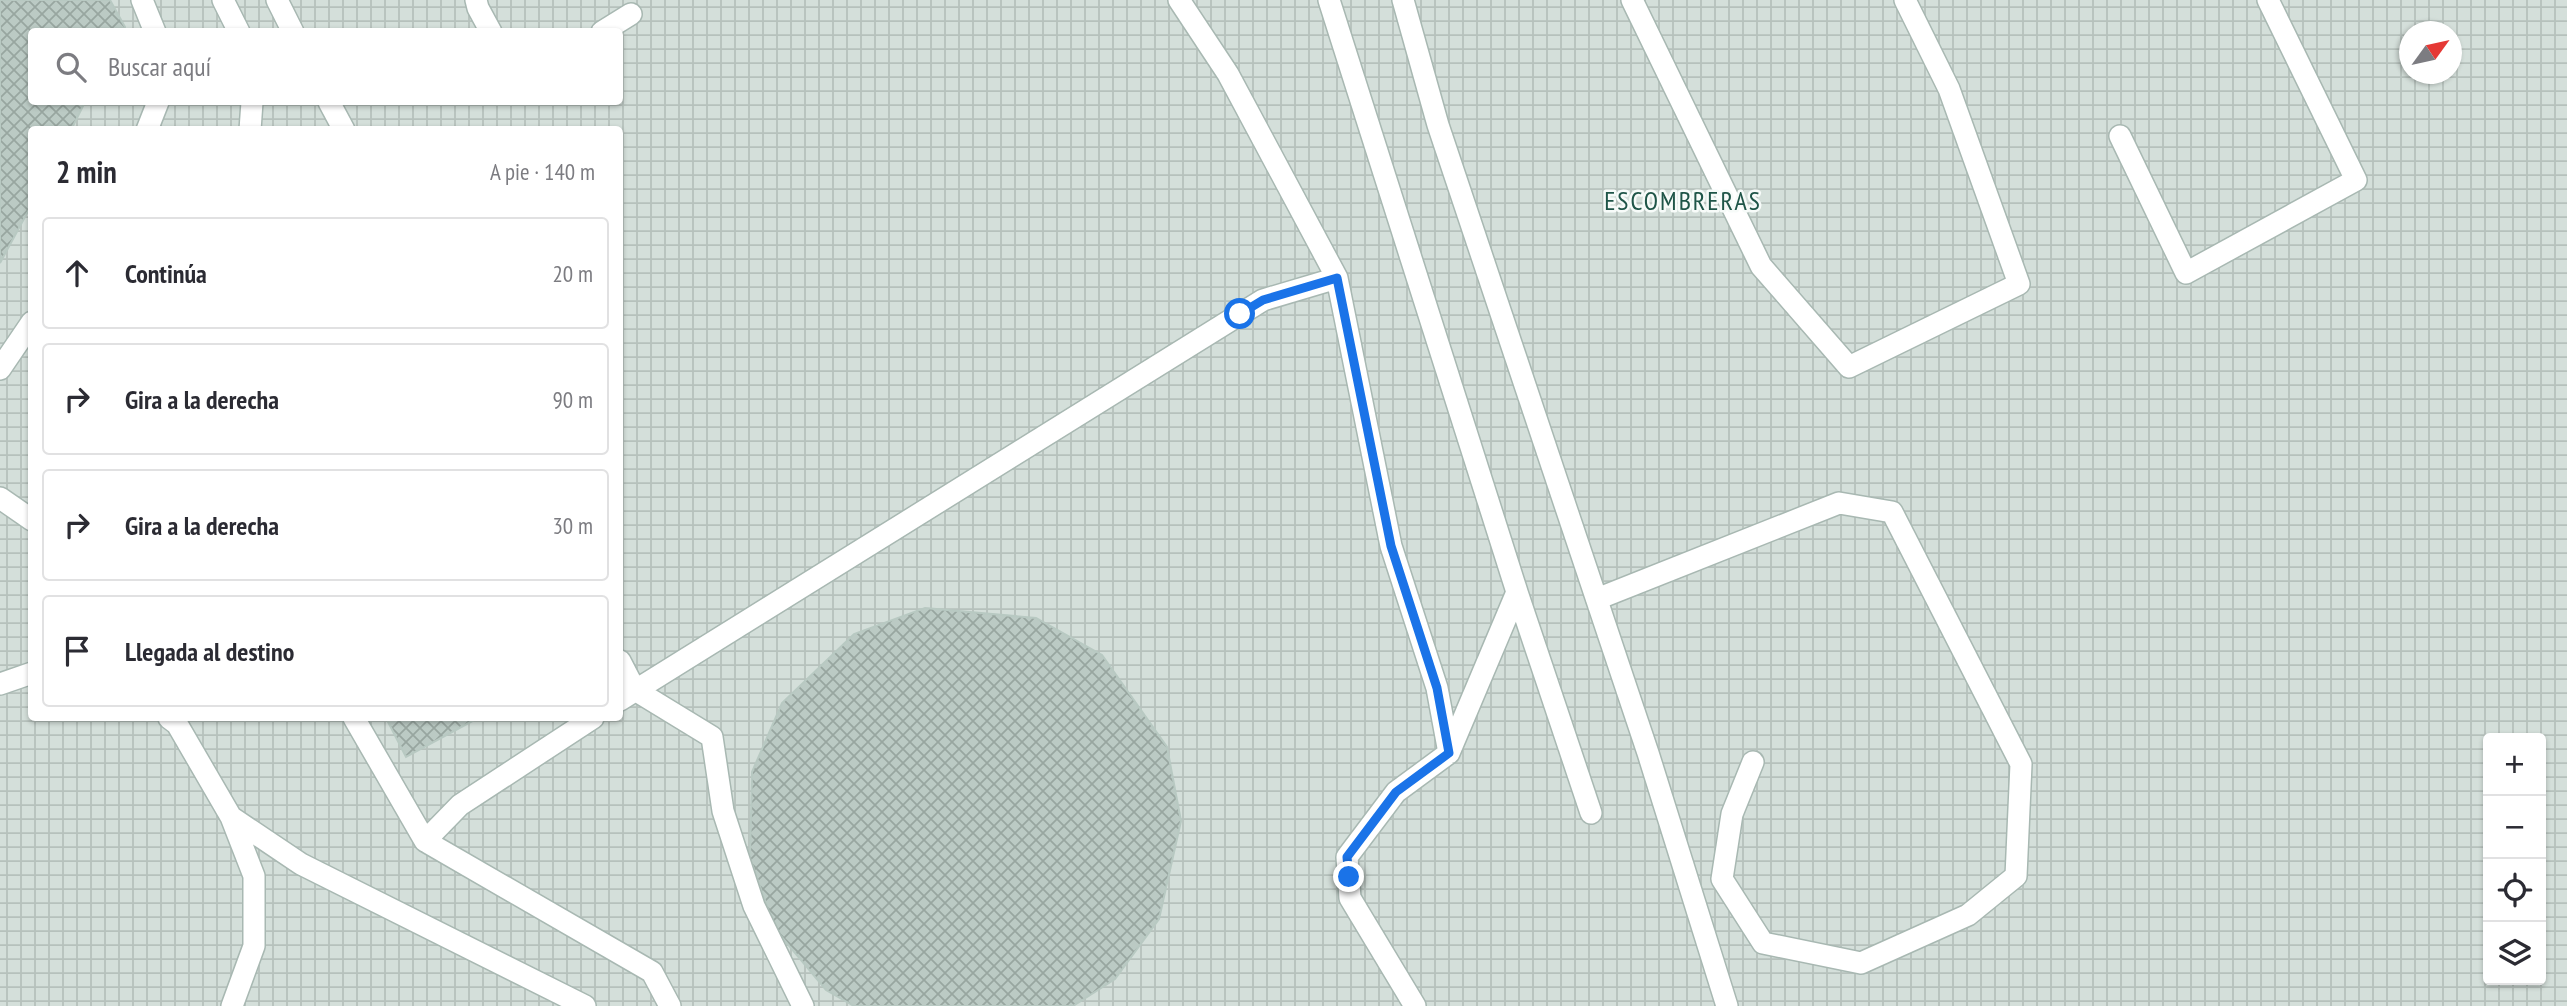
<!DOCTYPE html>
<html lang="es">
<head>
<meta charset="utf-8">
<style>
  body { margin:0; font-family:"PT Sans Narrow",sans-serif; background:#f7f7f7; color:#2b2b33 }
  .controls { position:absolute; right:21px; bottom:21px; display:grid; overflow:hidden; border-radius:7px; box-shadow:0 2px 5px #0004 }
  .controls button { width:63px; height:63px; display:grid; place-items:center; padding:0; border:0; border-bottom:2px solid #e1e1e2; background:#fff; color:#2b2b33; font:35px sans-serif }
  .compass { position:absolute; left:2399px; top:21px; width:63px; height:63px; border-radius:50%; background:#fff; box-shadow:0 2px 5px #0004; rotate:57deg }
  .stop { position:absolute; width:21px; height:21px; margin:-16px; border:5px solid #1a73e8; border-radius:50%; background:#fff }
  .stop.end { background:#1a73e8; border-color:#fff; box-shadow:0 2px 7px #0008 }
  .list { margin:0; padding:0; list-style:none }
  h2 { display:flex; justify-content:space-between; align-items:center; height:91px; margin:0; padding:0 28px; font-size:30px }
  h2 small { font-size:23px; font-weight:400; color:#7c7c81 }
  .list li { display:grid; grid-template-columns:46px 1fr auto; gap:21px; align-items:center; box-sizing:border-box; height:112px; margin:0 14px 14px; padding:0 14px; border:2px solid #e1e1e2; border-radius:7px }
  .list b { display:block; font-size:26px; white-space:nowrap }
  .list em { font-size:23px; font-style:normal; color:#7c7c81 }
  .icon { flex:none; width:38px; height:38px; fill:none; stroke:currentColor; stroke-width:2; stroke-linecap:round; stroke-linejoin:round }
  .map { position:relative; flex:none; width:2567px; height:1006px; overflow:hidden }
  .search { position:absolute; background:#fff; box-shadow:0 2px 5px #0004; left:28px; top:28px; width:595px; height:77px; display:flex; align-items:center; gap:18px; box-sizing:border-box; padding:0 24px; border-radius:7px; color:#7c7c81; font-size:26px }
  .panel { position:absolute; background:#fff; box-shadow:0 2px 5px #0004; left:28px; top:126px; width:595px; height:595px; border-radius:7px }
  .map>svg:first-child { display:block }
  .industrial { fill:url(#industrial-grid); fill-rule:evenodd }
  .building { fill:url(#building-cross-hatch); stroke:#b8c9c2; stroke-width:2 }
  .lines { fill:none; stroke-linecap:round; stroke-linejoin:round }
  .service-casing { stroke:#a8b8b2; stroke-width:24 }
  .minor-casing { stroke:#a8b8b2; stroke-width:24 }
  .service { stroke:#fff; stroke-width:21 }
  .minor { stroke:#fff; stroke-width:21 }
  .route { stroke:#1a73e8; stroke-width:9 }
  .labels { text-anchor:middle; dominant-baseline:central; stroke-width:5; stroke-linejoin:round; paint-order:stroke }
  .neighbourhood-label { font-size:26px; letter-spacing:2px; fill:#1f5548; stroke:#f7fbf9 }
</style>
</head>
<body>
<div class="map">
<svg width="2567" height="1006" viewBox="0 0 2567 1006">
  <defs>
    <pattern id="industrial-grid" width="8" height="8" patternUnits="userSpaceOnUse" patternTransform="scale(1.75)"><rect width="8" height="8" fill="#d4dfda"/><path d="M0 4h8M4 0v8" fill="none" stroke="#b6c1bc"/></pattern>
    <pattern id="building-cross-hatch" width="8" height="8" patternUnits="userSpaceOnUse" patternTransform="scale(1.75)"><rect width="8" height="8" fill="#bbcac4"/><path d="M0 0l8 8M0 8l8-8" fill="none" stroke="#98a6a0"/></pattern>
  </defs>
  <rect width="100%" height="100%" fill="#e6efeb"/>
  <path class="industrial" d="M0,0H2567V1006H0ZM32,32H620V102H32ZM2410,32H2452V74H2410ZM32,130H620V718H32ZM2488,738H2541V980H2488Z"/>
  <path class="building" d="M0,0H110L125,27L122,32H32V102H85L71,130H32V204L0,263Z
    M925,608L1036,618L1102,655L1167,747L1181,821L1159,919L1115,979L1073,1006H854L826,990L775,929L750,858L752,772L782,703L854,634Z
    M386,718H478L406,757Z"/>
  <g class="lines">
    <g class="service-casing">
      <path id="service" d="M142,0L155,32
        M277,0L293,32
        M476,0L478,8L491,32
        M1179,0L1228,74L1337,278L1391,546L1437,688L1449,753
        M1329,0L1517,592L1449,753L1396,792L1347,857L1350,898L1415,1006
        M1632,0L1761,266L1849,367L2019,284L1949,89L1905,0
        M602,32L631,14
        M329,102L344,130
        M147,130L158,102
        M2120,136L2186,273L2356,180L2268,0
        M0,369L32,322
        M0,498L32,520
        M1517,592L1591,813
        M1597,599L1839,503L1892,512L2021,764L2016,876L1968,915L1861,963L1763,943L1722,879L1732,814L1753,762
        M620,661L635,690L712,737L723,811L754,906L803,1006
        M620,700L1263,300L1337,278
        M354,718L425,841L652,972L670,1006
        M425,841L460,805L593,718"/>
    </g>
    <g class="minor-casing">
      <path id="minor" d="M223,0L239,32
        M1403,0L1438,125L1648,753L1727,1006
        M250,130L252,102
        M0,684L32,673
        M169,718L177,724L231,817L254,876V946L232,1006
        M231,817L301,864L585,1006"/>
    </g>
    <use href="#service" class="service"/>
    <use href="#minor" class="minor"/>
  </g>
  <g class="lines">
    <path class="route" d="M1240,314L1263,300L1337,278L1391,546L1437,688L1449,753L1396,792L1347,857L1349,877"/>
  </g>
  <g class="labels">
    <g class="neighbourhood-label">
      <text x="1683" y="200">ESCOMBRERAS</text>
    </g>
  </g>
</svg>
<div class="controls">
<button>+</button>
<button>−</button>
<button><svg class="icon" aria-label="locate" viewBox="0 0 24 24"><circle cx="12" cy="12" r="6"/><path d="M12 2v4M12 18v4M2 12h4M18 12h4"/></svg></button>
<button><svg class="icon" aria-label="layers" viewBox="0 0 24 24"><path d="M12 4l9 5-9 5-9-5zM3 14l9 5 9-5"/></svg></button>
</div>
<svg class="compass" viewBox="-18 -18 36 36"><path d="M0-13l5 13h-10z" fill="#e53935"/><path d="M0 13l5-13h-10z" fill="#7c7c81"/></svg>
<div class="stop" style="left:1240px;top:314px"></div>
<div class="stop end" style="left:1349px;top:877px"></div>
<div class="search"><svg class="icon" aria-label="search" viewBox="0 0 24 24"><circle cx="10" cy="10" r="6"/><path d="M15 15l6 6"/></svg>Buscar aquí</div>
<section class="panel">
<h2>2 min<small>A pie · 140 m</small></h2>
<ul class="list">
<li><svg class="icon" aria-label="ahead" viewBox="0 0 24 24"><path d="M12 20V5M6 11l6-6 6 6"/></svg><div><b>Continúa</b></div><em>20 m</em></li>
<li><svg class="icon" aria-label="right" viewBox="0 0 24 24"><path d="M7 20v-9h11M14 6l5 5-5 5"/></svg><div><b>Gira a la derecha</b></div><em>90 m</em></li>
<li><svg class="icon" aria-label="right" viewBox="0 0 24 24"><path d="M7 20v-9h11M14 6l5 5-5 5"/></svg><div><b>Gira a la derecha</b></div><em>30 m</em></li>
<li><svg class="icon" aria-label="arrive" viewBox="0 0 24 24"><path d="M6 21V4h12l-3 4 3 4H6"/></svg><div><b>Llegada al destino</b></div></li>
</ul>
</section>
</div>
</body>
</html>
